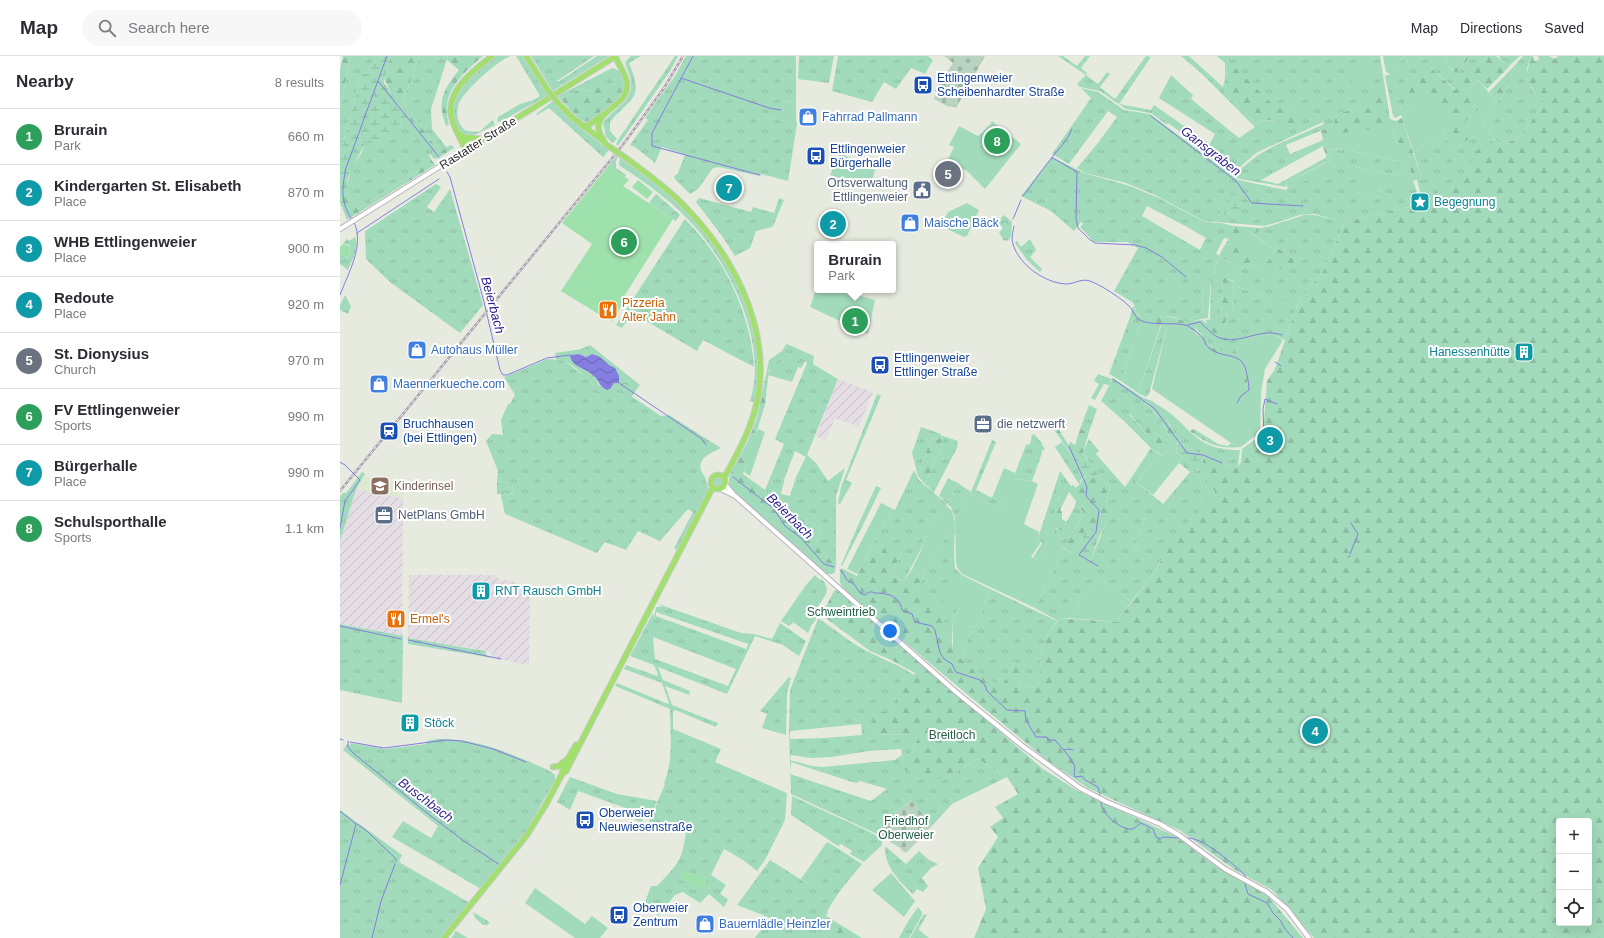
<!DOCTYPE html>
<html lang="en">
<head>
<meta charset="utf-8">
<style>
  body { margin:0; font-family:Arial,sans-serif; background:#f7f7f7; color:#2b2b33 }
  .controls { position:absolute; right:12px; bottom:12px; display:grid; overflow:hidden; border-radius:4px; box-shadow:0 4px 16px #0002 }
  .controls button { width:36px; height:36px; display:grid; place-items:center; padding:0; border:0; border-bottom:1px solid #e1e1e2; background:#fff; color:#2b2b33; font:20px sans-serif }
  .you { position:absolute; left:550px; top:575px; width:14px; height:14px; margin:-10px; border:3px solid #fff; border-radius:50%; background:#1a73e8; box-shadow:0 0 0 6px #1a73e833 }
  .badge { display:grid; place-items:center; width:26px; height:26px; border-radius:50%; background:#a952e5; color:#fff; font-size:13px; font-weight:700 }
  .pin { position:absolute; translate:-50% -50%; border:2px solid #fff; box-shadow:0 1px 4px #0006 }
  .popup { position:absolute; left:474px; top:185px; width:82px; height:52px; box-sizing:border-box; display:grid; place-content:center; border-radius:4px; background:#fff; filter:drop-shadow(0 1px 3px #0005); font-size:13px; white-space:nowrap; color:#7c7c81 }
  .popup b { font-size:15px; color:#2b2b33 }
  .popup::after { content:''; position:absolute; left:50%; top:100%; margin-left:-8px; border:8px solid transparent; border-top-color:#fff }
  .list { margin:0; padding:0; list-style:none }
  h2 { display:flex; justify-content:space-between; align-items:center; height:52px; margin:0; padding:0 16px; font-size:17px }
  h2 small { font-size:13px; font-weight:400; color:#7c7c81 }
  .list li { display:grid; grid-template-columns:26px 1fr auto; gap:12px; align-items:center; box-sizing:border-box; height:56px; padding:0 16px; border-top:1px solid #e1e1e2 }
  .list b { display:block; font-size:15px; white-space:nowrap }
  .list p { margin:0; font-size:13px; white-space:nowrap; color:#7c7c81 }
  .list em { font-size:13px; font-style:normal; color:#7c7c81 }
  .icon { flex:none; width:22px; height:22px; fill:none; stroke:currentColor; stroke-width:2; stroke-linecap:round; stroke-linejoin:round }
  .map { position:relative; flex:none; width:1264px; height:882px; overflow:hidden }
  header { display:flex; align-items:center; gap:24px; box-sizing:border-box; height:56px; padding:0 20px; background:#fff; border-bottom:1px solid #e1e1e2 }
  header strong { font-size:19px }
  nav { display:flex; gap:22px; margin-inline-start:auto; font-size:14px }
  .search { width:280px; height:36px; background:#f7f7f7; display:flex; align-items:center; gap:10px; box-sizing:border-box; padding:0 14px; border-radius:22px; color:#7c7c81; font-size:15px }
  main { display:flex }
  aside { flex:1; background:#fff }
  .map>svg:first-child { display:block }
  .industrial { fill:url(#industrial-furrows) }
  .education { fill:#deead0 }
  .grass { fill:url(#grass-tufts); fill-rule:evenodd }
  .forest { fill:url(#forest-firs); fill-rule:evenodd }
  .wetland { fill:url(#wetland-marsh) }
  .cemetery { fill:url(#cemetery-stones) }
  .park { fill:url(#park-crowns); fill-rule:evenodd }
  .garden { fill:#a2dbbb }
  .pitch { fill:#9fe1ac }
  .water { fill:url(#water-waves) }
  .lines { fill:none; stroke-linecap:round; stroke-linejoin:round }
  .stream { stroke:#837ee0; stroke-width:1 }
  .minor-casing { stroke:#b9b2bd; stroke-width:6 }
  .major-casing { stroke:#ccc; stroke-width:7 }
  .minor { stroke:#fff; stroke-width:4 }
  .major { stroke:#a2e06e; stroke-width:5 }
  .rail-casing { stroke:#ada2b3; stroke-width:2.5 }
  .rail { stroke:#fff; stroke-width:1; stroke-dasharray:3; stroke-linecap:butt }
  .major-bridge-casing { stroke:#ccc; stroke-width:7; stroke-linecap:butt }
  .major-bridge { stroke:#a2e06e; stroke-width:5 }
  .labels { text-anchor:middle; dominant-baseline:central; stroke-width:4; stroke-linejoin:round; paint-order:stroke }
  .transit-label { font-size:12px; fill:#164399; stroke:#fff; text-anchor:start }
  .shop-label { font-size:12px; fill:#366cbe; stroke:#fff; text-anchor:start }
  .street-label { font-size:12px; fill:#2b2b2b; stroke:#fff }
  .service-label { font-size:12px; fill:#4e5e75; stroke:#fff; text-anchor:start }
  .culture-label { font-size:12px; fill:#0d838f; stroke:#fff; text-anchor:start }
  .food-label { font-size:12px; fill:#c56008; stroke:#fff; text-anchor:start }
  .education-label { font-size:12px; fill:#785e54; stroke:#fff; text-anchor:start }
  .park-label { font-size:12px; fill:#236046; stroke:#fff }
  .water-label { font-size:13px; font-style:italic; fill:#2b1d8c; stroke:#fff }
</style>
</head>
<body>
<header>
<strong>Map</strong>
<div class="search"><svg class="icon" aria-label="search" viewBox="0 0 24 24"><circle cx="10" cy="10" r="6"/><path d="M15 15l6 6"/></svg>Search here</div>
<nav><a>Map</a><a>Directions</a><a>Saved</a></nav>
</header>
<main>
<aside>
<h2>Nearby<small>8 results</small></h2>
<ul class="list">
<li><span class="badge" style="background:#2e9e5b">1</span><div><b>Brurain</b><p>Park</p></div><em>660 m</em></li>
<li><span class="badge" style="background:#0f9aa8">2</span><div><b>Kindergarten St. Elisabeth</b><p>Place</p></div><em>870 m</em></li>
<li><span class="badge" style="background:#0f9aa8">3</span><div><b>WHB Ettlingenweier</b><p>Place</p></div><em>900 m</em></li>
<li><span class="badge" style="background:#0f9aa8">4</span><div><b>Redoute</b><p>Place</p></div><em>920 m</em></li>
<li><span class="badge" style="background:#6b7280">5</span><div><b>St. Dionysius</b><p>Church</p></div><em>970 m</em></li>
<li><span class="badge" style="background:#2e9e5b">6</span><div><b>FV Ettlingenweier</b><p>Sports</p></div><em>990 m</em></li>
<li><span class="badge" style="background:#0f9aa8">7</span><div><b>Bürgerhalle</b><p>Place</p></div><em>990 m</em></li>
<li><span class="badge" style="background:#2e9e5b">8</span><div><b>Schulsporthalle</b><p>Sports</p></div><em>1.1 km</em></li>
</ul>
</aside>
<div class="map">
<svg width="1264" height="882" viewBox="0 0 1264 882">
  <defs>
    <pattern id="industrial-furrows" width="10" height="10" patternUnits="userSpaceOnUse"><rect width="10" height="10" fill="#e4dee4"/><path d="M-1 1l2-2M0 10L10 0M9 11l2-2" fill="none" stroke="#c4bfc4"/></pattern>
    <pattern id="grass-tufts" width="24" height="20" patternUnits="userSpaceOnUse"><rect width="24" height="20" fill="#a2dbbb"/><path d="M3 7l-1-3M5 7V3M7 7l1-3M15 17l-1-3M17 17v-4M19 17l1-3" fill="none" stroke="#8cbca1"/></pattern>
    <pattern id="forest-firs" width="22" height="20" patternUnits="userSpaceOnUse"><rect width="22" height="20" fill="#a2dbbb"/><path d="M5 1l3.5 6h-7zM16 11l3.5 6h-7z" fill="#8cbca1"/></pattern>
    <pattern id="wetland-marsh" width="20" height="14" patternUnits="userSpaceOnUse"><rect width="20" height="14" fill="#a2dbbb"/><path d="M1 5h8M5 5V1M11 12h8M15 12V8" fill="none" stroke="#8cbca1"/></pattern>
    <pattern id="cemetery-stones" width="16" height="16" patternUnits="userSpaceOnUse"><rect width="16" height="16" fill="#b8d3c0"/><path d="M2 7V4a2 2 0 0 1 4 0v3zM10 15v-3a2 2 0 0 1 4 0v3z" fill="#9eb5a5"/></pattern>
    <pattern id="park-crowns" width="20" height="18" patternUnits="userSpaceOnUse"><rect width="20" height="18" fill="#a2dbbb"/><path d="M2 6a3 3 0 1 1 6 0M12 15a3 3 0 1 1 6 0" fill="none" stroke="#8cbca1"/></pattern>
    <pattern id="water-waves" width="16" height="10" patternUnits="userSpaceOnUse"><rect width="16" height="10" fill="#837ee0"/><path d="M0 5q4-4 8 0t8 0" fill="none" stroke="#6b67b6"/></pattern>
  </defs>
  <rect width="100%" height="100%" fill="#e7ebdf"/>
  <path class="industrial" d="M498,323L533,336L519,371L495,362L486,384L476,380Z
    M16,433L63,442L62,580L0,568V485Z
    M69,519H155L160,525L170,524L190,533L189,609L153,602L151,597L123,590H110L68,582Z"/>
  <path class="education" d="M486,158L502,161L501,165L505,166L502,184L481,181Z
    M24,421L63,428V442L16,433Z"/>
  <path class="grass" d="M11,0H36L27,16L21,19L0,98V52Z
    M79,0H108L91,53L92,73L107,92L100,96L63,46Z
    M156,0H171C158,4 121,37 118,50C116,60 118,69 126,75L139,76L153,64L155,69L130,81C122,78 119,75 116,67C104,38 135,14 156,0Z
    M176,0H183L208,39L160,66L157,65L158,61L180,48L194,44L200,40Z
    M191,0H254L217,25L218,26L257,0H269L213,35Z
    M291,0H301L289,7C305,45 290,41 270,66V75L277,83L273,87L266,81L263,67C271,54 293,46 291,27C291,20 287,14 285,6Z
    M335,0H338L330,15L278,90L276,88L278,84Z
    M346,0H456V47L445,45L442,56L428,61L447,66L448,62L456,63L457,68L448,125L421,118L420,120L379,111L373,112L358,133L350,138L334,122L335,119H337L345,99L322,91L315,107L295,91L290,89L308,64L305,62L335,20Z
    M459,0H494L489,27L458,23Z
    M498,0H588L593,4L585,18L571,12L556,33L544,26L532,46L492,35Z
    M718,0H723L737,10L745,0H750L741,12L747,17L746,19L758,28L767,16L770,18L760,31L775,43L806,0L811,1L779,48L811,54L814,49L870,88L875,78L819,42L831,19L853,39L851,43L899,82L915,71L861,17L841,0H849L883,31L885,22V7L877,0H1040L1050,63L1046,62L1044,43H1027L1016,53L999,57L992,69L987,72L946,89L950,98L981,85L983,90L921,124L938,128L987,101L988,105L945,128L946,131L899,123L857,92L858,89L828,67L827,69L811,57L786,53L760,35L740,31L737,28L746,19ZM887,11H895L931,48L957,54L952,68C939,65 928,62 916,68L888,40L885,34ZM983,66L984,68L936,89L918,99L894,118L893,117L916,97Z
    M1065,0H1109L1104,6L1116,17L1131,0H1148L1116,34L1091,12L1076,30L1059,55L1054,53V44H1050L1045,20L1050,18Z
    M1183,0H1191C1190,4 1188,9 1187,13C1187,24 1192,39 1203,44L1204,47L1181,80L1164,89L1154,83L1143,66L1157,46L1165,36L1175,11V9Z
    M272,12C285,15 287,28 283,39L249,67L241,64L221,45L229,52L261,28L247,36L243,33L219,42L218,40Z
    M741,32L758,36L784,54L810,58L898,124L946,134L948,132H952L995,105L992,104L988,93L1007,94L1068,108L1070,113H1064V120L1035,116L1008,108L1069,129L1074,127L1080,145L1069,151L1005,166L982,218L961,239L945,284L932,278L907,282L895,296L880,294L868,288C862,273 843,262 826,260C819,260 811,264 804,263C799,261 797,256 794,251L795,250L792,246L774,235L798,192L787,186H754L740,171L743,168L741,166L734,175L711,155L681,140L712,101L744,117L790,130L819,142L865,166L881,167L894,170L891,183L884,182L876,197L879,200L873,217L883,221L880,263H870L871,224H863L862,263L852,265L862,264L866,267L864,269L894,274L885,271L887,254H892L894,229L933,245L947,254L899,223L902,212L907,207L933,219L937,211L955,204L938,192L936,195L914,179L918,176L919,172L927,171L964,159H975L999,165L975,158L960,159L925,170L864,165L815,139L786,127L745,117L737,112L758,87L777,61L768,55L729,108L712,98L751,42ZM1040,134L1038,142L1017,136ZM896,141L900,143L891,156L885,159L878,154L887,144ZM807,150L847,171L849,168L867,179L860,194L802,160Z
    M213,45L244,75L269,94L263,101L209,52L197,59L196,58Z
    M68,61L100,102L94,103L90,98L89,99L91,103L83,109L79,114L18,153L8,137L7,131L11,111L21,98L27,84L60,72L63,64Z
    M1103,77L1113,93L1134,80L1142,92L1133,97L1134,113L1082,144L1079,132L1081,131L1082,124L1074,97Z
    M277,99L278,100L276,105V112L286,119L285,121L269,109Z
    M280,102C305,119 331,139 352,162C386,197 412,251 417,299C419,314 417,330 415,344L413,346L410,345C428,289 393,215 356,172C335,148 307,127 280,110L279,108Z
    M96,128L101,131L87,151L94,156L110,133L143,249L120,277L50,226L26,203L25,175Z
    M359,142L411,156L413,151L434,157L439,142L444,144L434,168L432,171L416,175L410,192L395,200L382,180L356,146Z
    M345,163C383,200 411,257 414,311L363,284L357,295L293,257L282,272L276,269Z
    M15,181C20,192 12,204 8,214L0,208V199L9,201L11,193L9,189L3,188L7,183L9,185Z
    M690,183L696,194L690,201L702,213L700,216L687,204L675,187L677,185L681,191Z
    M790,261L801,267L781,325L769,318Z
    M821,270L827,271L809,338L806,341L798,337Z
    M447,288L474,300L473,308L498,323L467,399L476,407L488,425L505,412L496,440V507L493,506L475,489L482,473L465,464L461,475L425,434L444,388L435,383L467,307L465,305L461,312L458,311L452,326L428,319C431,307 442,299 447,288ZM455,395L466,401L456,421L450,440L441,438L445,421Z
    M208,303L223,304L245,320L260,336L276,330L321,360L329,359L381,392C367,398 352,406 366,422L365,423L368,430V434L338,495L334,492L353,456L348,453L320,485L298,475L286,494L265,486L257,497L165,458L161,440L173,437L172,427L157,425L158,415L146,385L152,378L163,379L161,364L168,348H170L175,339L164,321Z
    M773,322L802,341V344C816,357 823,367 831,384L830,386L813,375L807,379L790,358L784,365L761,345Z
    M537,338L541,340L506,424L512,427L500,448L498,447L501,431Z
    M816,348C852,367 850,394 900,394L898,409L896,412L864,400L838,386V382L834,377L828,365Z
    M749,349L757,353L749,376L740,373Z
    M581,371L601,378L598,384L591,382L578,420L572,397Z
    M694,378L701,386L705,394H702V397L692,425L676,423L674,420L686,389L690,388L692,379Z
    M603,380L618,385L617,392L594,436L585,428L603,387L601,386Z
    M749,383L759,395L756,398L785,431L811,392L819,398L796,426L823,448L850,416L861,414L875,436L836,483L819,507L815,516L791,546L758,521L729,562H720L718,565L695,552L711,518L725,493L750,506L766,467V447L770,431L755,416L743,396ZM806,459L799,495L794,493Z
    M652,384L656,386L636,434L665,448L661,456L631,437L615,463L611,451L600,441L609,445L618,427L631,436Z
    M722,386L733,401L742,423L739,428L715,391Z
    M574,414L579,424L607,448L581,488L583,489L564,525L549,520L563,495L541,498L531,491L553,453L555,454Z
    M720,415L728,426L718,444L715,472L722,475L735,450L738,449L739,452L744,457L724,492L711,486L699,505L693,502L702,487L698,482Z
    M22,416L25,418L16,433L0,485V440L3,437H6Z
    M373 426a5 5 0 1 1 10 0a5 5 0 1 1-10 0Z
    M519,467L523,469L502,510L501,509Z
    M615,467L614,494L615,512L622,519L620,523L613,520L619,551L613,565L612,586L603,577L576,533L584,520L582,519Z
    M481,523C493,533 484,541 477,552L478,559L473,568L453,566L452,569L448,566L468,538Z
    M650,533L717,565L708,578L702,592L698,630L679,631L686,610L674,606L662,632L628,610L622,604L631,570L635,572Z
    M318,548L401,577L414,578L432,583L440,567L466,585L459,600L443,589L415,580L387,638L318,611L323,624L350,635L349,639L325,630L332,649L378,667L376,671L335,654L333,656V673L381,693L375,706L447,737L445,764L425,804L417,815L403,804L384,793L371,819L386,829L380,838L388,843L384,851L369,838L360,847L343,836L335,839L318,860L305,846L311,830H317C337,809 342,806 346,776L307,771L325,728L324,727C334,705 330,676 330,653L275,630L277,627L328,648L329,647L322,627L284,613L286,609L317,620L318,618L314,609L290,600L313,557L314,562L316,551H322ZM316,556L408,588V589L406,593L316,560ZM313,581L396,613L388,630L315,603Z
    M478,563H479C495,573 514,590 531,597C546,605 561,609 575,620L549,656L538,655L533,678L573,679L578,682L571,697L559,704L604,723L638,703L667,721L612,748L592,770L571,744L553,759L537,778L451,738L449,675L450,634ZM521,668L522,679L484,682L450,683V675ZM561,693L562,699L555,704L483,711L472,710L450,704L451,699L471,702L491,701L529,695ZM451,706L512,726L517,727L520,725L547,733L531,745L450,718Z
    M0,568L63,580L62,647L0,634Z
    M68,582L145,595L146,599L153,602L68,588Z
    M449,621L451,622L447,637L446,679L422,672L427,658L420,655Z
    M97,683C131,682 160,693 190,706C198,710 209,713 215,719V724L187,774L141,833L52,781L63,765L91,782L98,770L3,694L7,688L10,690V687L45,693L86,688L87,685Z
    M230,721L277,738L317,745L312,757L288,753L238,735L230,754L217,746Z
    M452,740L532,777L542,784V789L524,806L510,798L512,795L501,788L498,790L451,759Z
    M0,754L62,799L59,806L130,847L101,882H0Z
    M494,790L522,808L499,836L479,868L478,874L487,882H415C421,873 424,871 435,872L437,867L442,869L443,867L397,849L430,804L468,828Z
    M545,790L566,808L579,795L589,804L598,808L591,812L582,822L588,830L583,836L577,833L573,838C559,825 544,810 545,790Z
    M578,851L582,856V859L569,882H559L567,867Z
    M133,856L148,865L149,867L148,869H143L135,862Z
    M584,858L587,859L573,882H570Z
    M116,875L128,882H111Z"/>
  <path class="forest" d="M3,0H11L0,52V14Z
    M51,0H79L63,46L100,96L110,89L114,91V92L100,101L93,94L53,41L44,23Z
    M108,0H143C129,12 108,30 107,50C106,57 108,63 109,69L106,70C96,45 104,33 119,14L107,4Z
    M1125,0H1131L1116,17L1113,14Z
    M1148,0H1156L1169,11L1147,33L1138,24L1125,37L1139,53L1125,66L1134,80L1113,93L1103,77L1114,67L1077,46L1061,59L1055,62L1053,59L1050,44H1054V53L1059,55L1062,51V40L1070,30L1076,29L1091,12L1115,34Z
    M1191,0H1193L1194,5L1199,4L1198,0H1209L1215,3L1218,0H1264V882H974L932,834L895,814L841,775L748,732L708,705L587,605L504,534C498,527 500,520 501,512L517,520L531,491L541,498L547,486L563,495L549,520L564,525L572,513L584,520L576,533L606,554L603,577L612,586L613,594L628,610L662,631L674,606L687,610L679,631L698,630L702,592L708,578L720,562L776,566L815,516C829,486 854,461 875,436L861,414L864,400L896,412L901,406L902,393L923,378L927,325L935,313L961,239L982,218L1005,166L1069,151L1134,113L1130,104L1133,97L1154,83L1164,89L1181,80L1204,47L1203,44L1197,41L1186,21ZM1219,765H1249V867H1219Z
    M1175,9V11L1165,36L1157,46L1149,36Z
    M887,11H895L931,47L957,54L962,61L961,64C959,65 955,67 952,68C937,69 933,59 916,68L888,40L885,34Z
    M281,25C283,44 262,54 248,64H241L219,42L243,33L247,36L261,28Z
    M1040,40L1044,43L1047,62L1056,65L1062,62L1082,124L1081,131L1079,132L1077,124L1073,125C1068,105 1058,89 1051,70L988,93L992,104L988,105L981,85L983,84L981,75L992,69L999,57L1016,53L1026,43Z
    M91,103L95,109L7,164L0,146V140L8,137L18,153L79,114L82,109Z
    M894,170L919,172L918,176L914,179L904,172L925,208L938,192L955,204L947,217L937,211L933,219L907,207L902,212L879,200C884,189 891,182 894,170Z
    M883,221L894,226L892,255L887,254L885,271L894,274L891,285L882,284L864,269L867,266L865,264L880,262Z
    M793,250L798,259L804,263L825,260L850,266L857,275L866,282L868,288L880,294H894C905,306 911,312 906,329L902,325L895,304C886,301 872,299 866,290C865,289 865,286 864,284C857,276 845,267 834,269L831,273L821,270V268L801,267L790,261Z
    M446,288H447C443,297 437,308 429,314L425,349L403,418L425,434L452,466L493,506L496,507L495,516L492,518H487L389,431V422L391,416L408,385L417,362L429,304L442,295Z
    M802,341C806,343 811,344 815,347C825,355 829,372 838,382L836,396L830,391L823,400L811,392L784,365L789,358L807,379L808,377L804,369L808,367L813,375L830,386L831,384C823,366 816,357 802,343Z
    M713,364L729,390L730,386L735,389L740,373L749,376L743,396L746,402L743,405L733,401L713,372Z
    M854,373L878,388L888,390L891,387L902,390L901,391C878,393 867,388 850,375Z
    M600,379L603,380L601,386L603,387L585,428L578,420L591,382L598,384Z
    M747,419L752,422L758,419L770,431L766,447L768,449L766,467L759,481L746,470L743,481L734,498L724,492L744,457L738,450H735L736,445L729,436L720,454L722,456V463L727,466L722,475L716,472L713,478L709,475L718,444L728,426L731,430L733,429L736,432Z
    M497,533L703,713L738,735L837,781L877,811L928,840L963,882H634L646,853L638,812L658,781L650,771L663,762L655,751L678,738L667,721L638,703L604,723L585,722L562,713L559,704L571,697L578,682L573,679L532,678L533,658L538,655L549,656L575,617L549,603L530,595L483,560V556L494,535Z
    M487,855L488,856L486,860L522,882H487L478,874L479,868Z
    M578,873L589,882H573Z"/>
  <path class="wetland" d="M36,0H51L44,23V27L68,61C62,64 62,68 59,73C52,84 39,86 27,84C19,102 4,117 8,137L0,140V98L21,19L27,16Z
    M889,133L900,143L905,142L909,145L907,149L885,159L878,154L887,144L884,137Z
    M838,386L864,400L861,414L850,416L839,407L843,402L836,396Z
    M733,401L743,405L746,402L758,419L752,422L747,419L742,423Z
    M746,470L752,471L754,476L759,481L750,506L734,498L743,481Z"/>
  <path class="cemetery" d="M604,0H645L616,52L611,50L609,51L594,43L597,36L595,35L613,7Z
    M571,744L592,770L566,797L561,794L562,793L537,778L553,759Z"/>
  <path class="park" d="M1160,0H1180L1168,11L1159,1Z
    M316,138L340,159L336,165L309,147Z
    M664,159L672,166L671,180L669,184L664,185L659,176L663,173L658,165Z
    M5,239L11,250L8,258L0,254V249Z
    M250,289L300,329L291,341L276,330L270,337L260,336C248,323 234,306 216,303L215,297L241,293ZM239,298L246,301L252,298C268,305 269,310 274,327L270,333L259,329L254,319L241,312L230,299Z
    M157,425L172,427L173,437L161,440V438H157Z
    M299,755L306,756L302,766L295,764Z"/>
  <path class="garden" d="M1043,0H1065L1050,18L1046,16Z
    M1109,0H1125L1113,14L1104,6Z
    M1024,10L1029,14L1016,29L1011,25Z
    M1138,24L1157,46L1143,66L1154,83L1142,92L1124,66L1139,53L1124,38Z
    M1084,27L1115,67L1103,77L1074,97L1061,59L1077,46L1075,35Z
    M445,45L456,47V63H448L447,66L428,61L430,53L442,56Z
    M652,65L681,88L645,133L627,115L607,105L614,91L609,89L619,70L638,80L650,69Z
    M1051,70C1056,84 1063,95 1068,108L1007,94L988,93L989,79Z
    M500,97L535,114L530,131L490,119Z
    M991,104H995V108L952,132H948L945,128Z
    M1007,108L1035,116L1064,120V113H1070L1074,127L1069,129L1044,132L1004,118Z
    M1019,129L1040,135L1038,142L1016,136Z
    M627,147L639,154L627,180L624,181L601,170L608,156Z
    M849,168L868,178L866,182L847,171Z
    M904,172L936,195L925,209L894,184Z
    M879,200L902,212L899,223L943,245L950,250L947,254L933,245L894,229V225L873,218Z
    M838,216L841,218L834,248L826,247Z
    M863,223L871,224L868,262L862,263Z
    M477,230V234H499L535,244L528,278L470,251Z
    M801,267L821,268L798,337L781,325Z
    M839,268L847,270L865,285L866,290L879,299L895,304L902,309L905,319L902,325L906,329C911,314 905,306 895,296L907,282L932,278L943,284L925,313L921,336L920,376L902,390L891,387L812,333L827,271L831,273L834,269Z
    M758,318L772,323L769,329L764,328L755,344L751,342L759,328L754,325Z
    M418,373L425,376L410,420L404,416L412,386Z
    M205,380L212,384L207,393L199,388Z
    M830,391L843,402L813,439L796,426L819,398L823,400Z
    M664,412L675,417L674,420L677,421L676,423L692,425L698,428L684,468L699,476L698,482L701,486L691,501L699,505L711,485L725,493L711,518L695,552L622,518L617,511L616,506L615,463L631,437L661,456L665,448L652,442Z
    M608,422L618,427L609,445L599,440Z
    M536,430L541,432L523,469L519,467Z
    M541,447L553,453L531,491L518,518L507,513Z
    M606,449L612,455L615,467L582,519L572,513L583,490L581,488Z
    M806,459L812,462L800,495L794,493Z
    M465,464L482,473L475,489L461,475Z
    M475,519L480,524L448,566L451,568L449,570L441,565L466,529Z
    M614,519L620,523L622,519L650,533L635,572L631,570L622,604L613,594V565L619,552L600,544Z
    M758,521L791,546L776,566L729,562Z
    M462,554L475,562L468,577L453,566Z
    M487,786L494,790L468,828L461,823Z
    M551,817L575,845L564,861L532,834Z
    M195,832L245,868L252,860L268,872L260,882H235L185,847Z"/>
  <path class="pitch" d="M269,109L289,124L283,130L333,163L283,242L285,244L272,265L261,258L260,259L221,235L252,188L222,167Z
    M298,124L313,136L307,143L292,131Z
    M3,188L11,191L9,201L0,199V191Z
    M344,815L367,823V825L363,832L340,824Z"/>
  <path class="water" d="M239,298L246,301L252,298L260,301L269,309L275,312L279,320V327H274L270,333L267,334C259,330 259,325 254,320C246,312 231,311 230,299Z"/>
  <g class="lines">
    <path class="stream" d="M353,0L312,77V90L420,119
      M341,22L429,52L441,54
      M38,25L99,101
      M811,60L896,125L912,147L963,150
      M711,103L713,102L737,116L736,163L738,172L749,183L755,187L795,189L806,192L822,201L846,221
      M107,116L110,121L144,246L160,314L163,319H167L207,302L230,299
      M683,140C692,129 700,116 710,104C718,93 726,87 732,73
      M673,163L681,144
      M12,164C0,145 2,132 6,112L47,0
      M674,170C673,175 671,183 673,188C679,209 705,227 726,228C735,228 741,222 750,225C761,229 781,242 789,250C793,254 794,260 800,264C810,270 833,266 845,269C851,271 861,279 864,284C866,287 865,289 869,292C884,304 904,294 907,319C908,324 909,329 909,334L901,340L897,347
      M17,177L99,123
      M0,239C8,217 25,190 14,166
      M847,269L860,266C866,271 873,280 880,282C900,289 921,271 942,279
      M935,306L941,310
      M773,323L815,353L847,397L863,399L882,407
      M279,327L362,383L366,389
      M929,383L924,381L923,353L925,343L937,348
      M729,390L747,431L746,440L759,454L756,476L739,499L758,510
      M0,406L5,409L20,424L5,445L0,472
      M393,421L434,453L445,470L461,482L484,508L494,511
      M1010,498L1018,478L1011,467
      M1008,501L1010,500
      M500,514L503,517L507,524L514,528L520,537L525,539L529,536H533L534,537C547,537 559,539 562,554L572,558L575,566L592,570L595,574L600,597L604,603L612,608L616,616L640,624L645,629L647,635L667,654L685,655L686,664L696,681H707L708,684H715L728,699L735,711L734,718L735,721L742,720L745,724L758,731L760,739
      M0,570L61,583
      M68,584L161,603
      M0,683L3,684
      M8,685V691L13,697L87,757L124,785L160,809
      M10,686L44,692L106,684L122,685L153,693L186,706
      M724,694L728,693L733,694
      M761,745C760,757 781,775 793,773C795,772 798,769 801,767L813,773L816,781L820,783L823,781L839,782
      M0,755L16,768L0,829
      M17,768L28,776L55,802L56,804
      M848,782C864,782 893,808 905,819V821
      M905,828L908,838L927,847L933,857L940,864L945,873L953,882
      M32,882L41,845L55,808"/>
    <g class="minor-casing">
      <path id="minor" d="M0,173L126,94
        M385,428L394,439L616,636L684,691L740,732L767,746L820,768L839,779L885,813L927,836L947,853L969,882
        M381,433L393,439"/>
    </g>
    <g class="major-casing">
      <path id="major" d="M152,0C134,14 107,34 111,59C113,71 121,83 126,94L276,0
        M186,0L207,33
        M218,47L233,62L263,85
        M243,70L249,69L262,59
        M118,77L126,83L128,92
        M124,81L142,83
        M265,87C263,83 260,80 259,75C254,54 288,50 287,29C287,19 279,10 275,0
        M286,102C309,119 332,136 351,157C398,208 433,280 416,350C410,376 396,400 384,422
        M371 426a7 7 0 1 1 14 0a7 7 0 1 1-14 0Z
        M213,711L219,710L226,704
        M222,718L226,715L242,684L373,431
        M104,882L187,779L205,750L222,718C223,708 231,698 236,689"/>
    </g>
    <use href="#minor" class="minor"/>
    <use href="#major" class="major"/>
    <g class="rail-casing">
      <path id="rail" d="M0,435L282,90L324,32L343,0"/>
    </g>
    <use href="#rail" class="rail"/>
    <g class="major-bridge-casing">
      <path id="major-bridge" d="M207,33L218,47
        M267,89L286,102"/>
    </g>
    <use href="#major-bridge" class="major-bridge"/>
  </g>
  <defs>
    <g id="bus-square" transform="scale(1)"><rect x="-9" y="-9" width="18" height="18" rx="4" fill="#1a4fb4" stroke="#fff"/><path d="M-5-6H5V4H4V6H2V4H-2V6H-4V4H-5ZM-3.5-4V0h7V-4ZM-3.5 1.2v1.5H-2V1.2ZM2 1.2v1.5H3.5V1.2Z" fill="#fff"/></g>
    <g id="shop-square" transform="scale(1)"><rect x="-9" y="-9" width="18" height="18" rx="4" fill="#3f7fe0" stroke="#fff"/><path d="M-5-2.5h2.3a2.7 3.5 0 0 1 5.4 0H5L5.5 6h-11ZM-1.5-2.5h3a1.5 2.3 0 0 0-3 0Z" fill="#fff"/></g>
    <g id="civic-square" transform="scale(1)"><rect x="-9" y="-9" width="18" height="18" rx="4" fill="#5c6f8a" stroke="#fff"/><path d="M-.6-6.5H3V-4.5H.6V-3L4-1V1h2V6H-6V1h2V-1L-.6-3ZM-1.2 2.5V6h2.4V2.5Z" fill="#fff"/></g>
    <g id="sight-square" transform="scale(1)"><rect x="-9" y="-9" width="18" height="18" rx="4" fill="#0f9aa8" stroke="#fff"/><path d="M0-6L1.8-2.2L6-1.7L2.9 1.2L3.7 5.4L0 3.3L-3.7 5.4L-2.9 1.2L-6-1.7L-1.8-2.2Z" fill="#fff"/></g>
    <g id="restaurant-square" transform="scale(1)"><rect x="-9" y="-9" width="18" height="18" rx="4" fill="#e8710a" stroke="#fff"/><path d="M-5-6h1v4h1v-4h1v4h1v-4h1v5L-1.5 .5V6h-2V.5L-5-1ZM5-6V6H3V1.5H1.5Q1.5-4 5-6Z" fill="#fff"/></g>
    <g id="building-square" transform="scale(1)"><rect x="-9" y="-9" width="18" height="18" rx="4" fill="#0f9aa8" stroke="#fff"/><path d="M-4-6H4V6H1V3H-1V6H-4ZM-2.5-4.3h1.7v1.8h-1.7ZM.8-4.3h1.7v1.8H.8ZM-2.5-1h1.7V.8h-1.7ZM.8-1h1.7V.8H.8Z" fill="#fff"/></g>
    <g id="office-square" transform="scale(1)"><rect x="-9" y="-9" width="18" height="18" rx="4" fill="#5c6f8a" stroke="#fff"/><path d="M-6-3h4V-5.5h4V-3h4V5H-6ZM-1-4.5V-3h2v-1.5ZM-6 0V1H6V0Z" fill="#fff"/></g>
    <g id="station-square" transform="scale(1)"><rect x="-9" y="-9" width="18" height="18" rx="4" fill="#1a4fb4" stroke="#fff"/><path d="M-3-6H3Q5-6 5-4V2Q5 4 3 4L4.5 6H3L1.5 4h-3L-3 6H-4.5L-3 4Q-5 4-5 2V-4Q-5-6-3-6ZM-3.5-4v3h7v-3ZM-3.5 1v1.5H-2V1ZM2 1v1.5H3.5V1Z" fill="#fff"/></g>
    <g id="school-square" transform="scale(1)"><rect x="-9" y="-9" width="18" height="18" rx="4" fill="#8d6e63" stroke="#fff"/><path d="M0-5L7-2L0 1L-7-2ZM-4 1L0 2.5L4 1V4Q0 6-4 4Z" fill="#fff"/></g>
  </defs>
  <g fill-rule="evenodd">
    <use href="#bus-square" x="583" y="29"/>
    <use href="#shop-square" x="468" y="61"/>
    <use href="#bus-square" x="476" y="100"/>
    <use href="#civic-square" x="582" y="134"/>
    <use href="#sight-square" x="1080" y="146"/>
    <use href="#shop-square" x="570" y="167"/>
    <use href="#restaurant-square" x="268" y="254"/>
    <use href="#shop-square" x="77" y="294"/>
    <use href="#building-square" x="1184" y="296"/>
    <use href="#bus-square" x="540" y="309"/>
    <use href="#shop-square" x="39" y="328"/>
    <use href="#office-square" x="643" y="368"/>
    <use href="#station-square" x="49" y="375"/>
    <use href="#school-square" x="40" y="430"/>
    <use href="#office-square" x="44" y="459"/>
    <use href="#building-square" x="141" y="535"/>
    <use href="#restaurant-square" x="56" y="563"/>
    <use href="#building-square" x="70" y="667"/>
    <use href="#bus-square" x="245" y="764"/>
    <use href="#bus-square" x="279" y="859"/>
    <use href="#shop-square" x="365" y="868"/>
  </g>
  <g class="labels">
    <g class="transit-label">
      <text x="597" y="22">Ettlingenweier<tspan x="597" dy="14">Scheibenhardter Straße</tspan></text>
      <text x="490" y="93">Ettlingenweier<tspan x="490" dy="14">Bürgerhalle</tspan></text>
      <text x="554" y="302">Ettlingenweier<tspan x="554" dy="14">Ettlinger Straße</tspan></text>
      <text x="63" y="368">Bruchhausen<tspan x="63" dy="14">(bei Ettlingen)</tspan></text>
      <text x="259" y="757">Oberweier<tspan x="259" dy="14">Neuwiesenstraße</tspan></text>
      <text x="293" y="852">Oberweier<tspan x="293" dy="14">Zentrum</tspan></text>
    </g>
    <g class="shop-label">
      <text x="482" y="61">Fahrrad Pallmann</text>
      <text x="584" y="167">Maische Bäck</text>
      <text x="91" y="294">Autohaus Müller</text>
      <text x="53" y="328">Maennerkueche.com</text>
      <text x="379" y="868">Bauernlädle Heinzler</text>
    </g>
    <g class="street-label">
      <text transform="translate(138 87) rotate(-32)">Rastatter Straße</text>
    </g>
    <g class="service-label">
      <text x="568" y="127" text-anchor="end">Ortsverwaltung<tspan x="568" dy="14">Ettlingenweier</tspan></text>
      <text x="657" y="368">die netzwerft</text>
      <text x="58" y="459">NetPlans GmbH</text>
    </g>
    <g class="culture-label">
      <text x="1094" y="146">Begegnung</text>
      <text x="1170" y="296" text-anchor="end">Hanessenhütte</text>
      <text x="155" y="535">RNT Rausch GmbH</text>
      <text x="84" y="667">Stöck</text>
    </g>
    <g class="food-label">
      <text x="282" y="247">Pizzeria<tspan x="282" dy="14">Alter Jahn</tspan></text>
      <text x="70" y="563">Ermel's</text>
    </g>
    <g class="education-label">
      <text x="54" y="430">Kinderinsel</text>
    </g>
    <g class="park-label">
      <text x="501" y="556">Schweintrieb</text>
      <text x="612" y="679">Breitloch</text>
      <text x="566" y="765">Friedhof<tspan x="566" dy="14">Oberweier</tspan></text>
    </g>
    <g class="water-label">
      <text transform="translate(871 95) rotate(38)">Gansgraben</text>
      <text transform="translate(153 249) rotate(75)">Beierbach</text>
      <text transform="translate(450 460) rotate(45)">Beierbach</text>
      <text transform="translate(86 744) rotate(37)">Buschbach</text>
    </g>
  </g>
</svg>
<div class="controls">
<button>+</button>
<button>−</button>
<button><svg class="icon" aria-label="locate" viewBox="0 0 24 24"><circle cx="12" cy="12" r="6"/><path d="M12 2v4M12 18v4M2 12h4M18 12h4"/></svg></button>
</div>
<div class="you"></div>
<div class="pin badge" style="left:515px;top:265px;background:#2e9e5b">1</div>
<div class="popup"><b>Brurain</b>Park</div>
<div class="pin badge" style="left:493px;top:168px;background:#0f9aa8">2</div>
<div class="pin badge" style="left:930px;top:384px;background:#0f9aa8">3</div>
<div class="pin badge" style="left:975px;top:675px;background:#0f9aa8">4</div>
<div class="pin badge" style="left:608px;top:118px;background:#6b7280">5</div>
<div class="pin badge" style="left:284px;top:186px;background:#2e9e5b">6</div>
<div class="pin badge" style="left:389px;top:132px;background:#0f9aa8">7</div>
<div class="pin badge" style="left:657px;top:85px;background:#2e9e5b">8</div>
</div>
</main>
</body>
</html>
